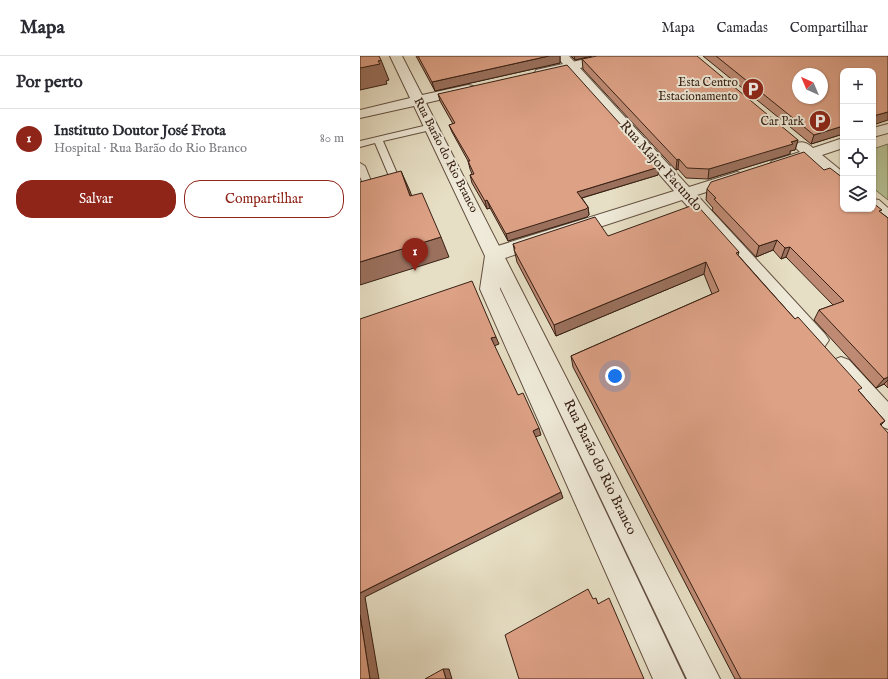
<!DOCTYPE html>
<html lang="pt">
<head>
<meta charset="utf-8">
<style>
  body { margin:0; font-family:"IM FELL English",serif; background:#f2f2f3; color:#2b2b33 }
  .controls { position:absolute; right:12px; top:12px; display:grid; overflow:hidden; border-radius:8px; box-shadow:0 1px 3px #0004 }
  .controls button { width:36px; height:36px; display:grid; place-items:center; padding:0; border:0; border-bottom:1px solid #e1e1e2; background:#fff; color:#2b2b33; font:20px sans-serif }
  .compass { position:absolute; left:432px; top:12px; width:36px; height:36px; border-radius:50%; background:#fff; box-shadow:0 1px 3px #0004; rotate:316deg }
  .you { position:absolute; left:255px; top:320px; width:14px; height:14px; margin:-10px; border:3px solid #fff; border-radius:50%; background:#1a73e8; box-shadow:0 0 0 6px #1a73e833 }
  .badge { display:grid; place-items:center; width:26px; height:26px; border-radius:50%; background:#8f2418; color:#fff; font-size:13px; font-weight:700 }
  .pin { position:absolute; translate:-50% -33px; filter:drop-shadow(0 1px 2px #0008) }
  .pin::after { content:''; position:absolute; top:21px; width:14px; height:12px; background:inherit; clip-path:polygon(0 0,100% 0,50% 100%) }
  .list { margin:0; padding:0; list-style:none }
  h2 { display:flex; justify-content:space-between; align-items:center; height:52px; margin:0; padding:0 16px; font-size:17px }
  h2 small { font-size:13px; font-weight:400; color:#7c7c81 }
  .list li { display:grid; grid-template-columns:26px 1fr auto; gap:12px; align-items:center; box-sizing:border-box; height:60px; padding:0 16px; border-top:1px solid #e1e1e2 }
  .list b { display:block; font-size:15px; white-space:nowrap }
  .list p { margin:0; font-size:13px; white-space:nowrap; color:#7c7c81 }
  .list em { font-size:13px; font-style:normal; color:#7c7c81 }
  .actions { display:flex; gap:8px; padding:12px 16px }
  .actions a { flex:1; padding:9px 0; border:1px solid #8f2418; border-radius:16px; text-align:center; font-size:14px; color:#8f2418 }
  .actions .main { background:#8f2418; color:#fff }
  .icon { flex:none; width:22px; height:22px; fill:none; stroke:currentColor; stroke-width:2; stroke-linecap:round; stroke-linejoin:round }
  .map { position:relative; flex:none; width:528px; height:623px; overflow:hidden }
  header { display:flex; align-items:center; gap:24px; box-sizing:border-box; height:56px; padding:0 20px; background:#fff; border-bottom:1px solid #e1e1e2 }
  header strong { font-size:19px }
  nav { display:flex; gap:22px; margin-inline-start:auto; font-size:14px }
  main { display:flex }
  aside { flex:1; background:#fff }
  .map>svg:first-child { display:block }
  .green { fill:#b6c194; stroke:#767054 }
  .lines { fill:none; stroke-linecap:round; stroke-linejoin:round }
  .service-casing { stroke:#635040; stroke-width:2 }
  .minor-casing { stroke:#635040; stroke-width:2 }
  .tertiary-casing { stroke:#635040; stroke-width:2 }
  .service { fill:#efead9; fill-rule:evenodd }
  .minor { fill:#efead9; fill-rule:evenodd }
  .tertiary { fill:#efead9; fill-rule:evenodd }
  .wall { fill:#be8a73; stroke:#372014 }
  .shaded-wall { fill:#9b715e; stroke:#372014 }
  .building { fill:#dda186; stroke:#372014; fill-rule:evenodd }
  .labels { text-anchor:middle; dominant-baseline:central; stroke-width:4; stroke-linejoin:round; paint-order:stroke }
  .far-poi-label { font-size:12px; fill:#372014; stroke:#efead9; text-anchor:end }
  .far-street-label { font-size:12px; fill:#372014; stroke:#efead9 }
  .street-label { font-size:14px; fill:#372014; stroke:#efead9 }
</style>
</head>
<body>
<header>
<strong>Mapa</strong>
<nav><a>Mapa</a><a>Camadas</a><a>Compartilhar</a></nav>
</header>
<main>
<aside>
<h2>Por perto<small></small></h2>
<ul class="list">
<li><span class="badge">1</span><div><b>Instituto Doutor José Frota</b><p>Hospital · Rua Barão do Rio Branco</p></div><em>80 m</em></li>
</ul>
<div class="actions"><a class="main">Salvar</a><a>Compartilhar</a></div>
</aside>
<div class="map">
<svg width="528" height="623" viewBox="0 0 528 623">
  <rect width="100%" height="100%" fill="#e7dfc5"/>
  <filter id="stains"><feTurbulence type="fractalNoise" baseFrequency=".005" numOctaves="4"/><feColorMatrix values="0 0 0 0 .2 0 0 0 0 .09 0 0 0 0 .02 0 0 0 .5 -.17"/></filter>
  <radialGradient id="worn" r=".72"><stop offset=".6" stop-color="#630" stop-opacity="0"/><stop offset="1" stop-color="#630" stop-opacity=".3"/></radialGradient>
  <path class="green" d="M528,88V144L513,132V93Z"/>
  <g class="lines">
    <g class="service-casing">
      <path id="service" d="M72,68L75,69L76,71L75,73L23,85L39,122L37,124L8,132L5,131L0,121V107L5,110L11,125L29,120L15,87L0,91V85Z"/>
    </g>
    <g class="minor-casing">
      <path id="minor" d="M196,0H209L329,131L377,116L383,118L385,121L383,124L337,139L465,278L469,284L465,290L458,292L451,290L322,144L142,203L135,204L128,203L126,198L128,193L314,135Z
        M528,68V77L513,81V72Z
        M483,82V92L462,99L483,116V129L477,127L448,103L418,113L412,111L410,108L412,105L440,96L434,90L437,87C444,85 447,87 453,92Z
        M513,143L519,144L528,152V167L522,165L508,153H513Z
        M481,301L489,304L528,346V373L520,370L473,316L470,310L473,304Z"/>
    </g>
    <g class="tertiary-casing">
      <path id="tertiary" d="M30,0H42L62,39L108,29L113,30L115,33L113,36L66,47L360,623H327L140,231V233L325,623H293L120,233L125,200L54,50L0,62V54L50,42Z
        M239,0H261L259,3L181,21L176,20L175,17L176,14Z"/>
    </g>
    <use href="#service" class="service"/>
    <use href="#minor" class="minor"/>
    <use href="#tertiary" class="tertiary"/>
  </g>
  <path class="wall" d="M56,0H200V7L75,35Z
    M211,0H232L215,4Z
    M343,0H528L483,15V78L451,88Z
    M222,3L438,84L435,94L430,95V98L348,123L326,122L318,113L316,114L223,13Z
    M78,38L298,119L222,142L228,151L229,159L227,161L148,185L130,152L127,153L112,127L110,119L112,118L110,113L108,105L92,76L89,69L93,68L80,45Z
    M464,114L528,162V332L524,328L516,332L454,264L459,254L473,249L426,201L421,203L413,194L396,201L352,154L353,152L346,144L347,133Z
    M248,180L379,196L378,199L499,335L525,365L521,369L528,623H375L213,311L211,300L352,238L344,218L196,280L157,206L153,188Z"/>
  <path class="shaded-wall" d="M189,0H200V7L75,35L72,26Z
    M214,0H232L215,4Z
    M21,4L29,24L26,25L27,28L0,34V12Z
    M528,56V64L513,69V60Z
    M483,70V78L451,88L454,79Z
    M438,84L435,94L430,95V98L348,123L349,113Z
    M319,103L318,113L316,114L317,104Z
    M299,111L298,119L218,143L217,136Z
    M41,115L50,135L59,160L50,140Z
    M127,144L130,152L127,153L125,145Z
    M228,151L229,159L227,161L148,185L146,178Z
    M81,181L89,201L0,229V206Z
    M417,184L413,194L396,201L399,190Z
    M430,191L426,201L421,203L425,192Z
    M346,206L344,218L196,280L194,269Z
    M136,281L139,288L134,290L131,282Z
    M528,321V324L524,328L516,332L524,323Z
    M179,372L181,379L175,381L173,375Z
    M201,436L203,442L5,541L19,623H10L0,559V537Z
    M83,613H89L92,623H86Z"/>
  <path class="building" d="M0,0H19L21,4L18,5L20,8L0,12Z
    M58,0H189L72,26Z
    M237,0H337L438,84L431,86L433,88L349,113L327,112L319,103L317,104L222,3Z
    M356,0H528V56L513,60V15H483V70L454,79ZM438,18H462V42H438Z
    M207,9L299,111L217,136L228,151L226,153L146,178L127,144L125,145L110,119L114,118L108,105H110L89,69L95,67L78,38Z
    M444,96L464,114L470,112L483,122V153H513V147L522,154L519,155L528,162V321L524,323L459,254L484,245L430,191L425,192L417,184L399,190L354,143L356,142L347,133L351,126Z
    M41,115L50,140L62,137L81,181L0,206V126Z
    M336,148L379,196L376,197L398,222L435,263L438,261L502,332L498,334L525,365L520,368L528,377V623H381L211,300L359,235L346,206L194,269L154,194L155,192L153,188L235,161L248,180Z
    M112,225L136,281L131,282L158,339L163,337L179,372L173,375L201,436L0,537V263Z
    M228,533L233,543L236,542L238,548L249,542L284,623H159L145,579Z
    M0,559L10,623H0Z
    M83,613L86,623H65Z"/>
  <defs>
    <g id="parking-disc" transform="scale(1.15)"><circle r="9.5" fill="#8f2418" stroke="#efead9"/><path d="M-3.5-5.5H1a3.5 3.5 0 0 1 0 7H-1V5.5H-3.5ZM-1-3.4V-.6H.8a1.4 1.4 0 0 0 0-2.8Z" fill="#fff"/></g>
  </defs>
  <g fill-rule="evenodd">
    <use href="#parking-disc" x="393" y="33"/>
    <use href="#parking-disc" x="460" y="65"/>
  </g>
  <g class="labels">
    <g class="far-poi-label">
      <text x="378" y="26">Esta Centro<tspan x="378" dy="14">Estacionamento</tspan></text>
      <text x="444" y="65">Car Park</text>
    </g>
    <g class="far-street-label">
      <text transform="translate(86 99) rotate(63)">Rua Barão do Rio Branco</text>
    </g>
    <g class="street-label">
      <text transform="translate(301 110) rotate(48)">Rua Major Facundo</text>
      <text transform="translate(240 411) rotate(64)">Rua Barão do Rio Branco</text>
    </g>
  </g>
  <rect width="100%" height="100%" filter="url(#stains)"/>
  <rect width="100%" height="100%" fill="url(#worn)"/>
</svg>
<div class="controls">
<button>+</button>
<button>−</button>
<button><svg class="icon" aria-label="locate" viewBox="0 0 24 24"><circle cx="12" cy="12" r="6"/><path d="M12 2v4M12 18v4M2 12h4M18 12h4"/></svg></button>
<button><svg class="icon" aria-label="layers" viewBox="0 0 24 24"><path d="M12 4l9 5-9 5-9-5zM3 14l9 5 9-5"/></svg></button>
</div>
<svg class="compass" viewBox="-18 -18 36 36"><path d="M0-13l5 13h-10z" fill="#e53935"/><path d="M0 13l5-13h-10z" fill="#7c7c81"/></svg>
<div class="you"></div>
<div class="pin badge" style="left:55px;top:215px">1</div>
</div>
</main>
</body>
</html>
